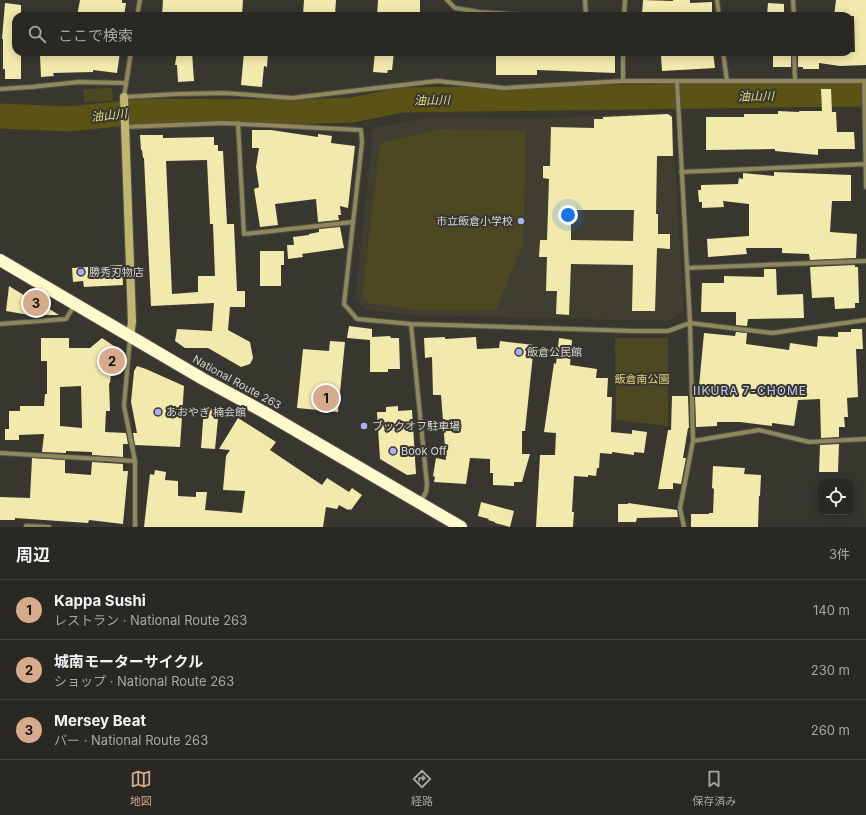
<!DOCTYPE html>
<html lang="ja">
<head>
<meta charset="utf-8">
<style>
  body { margin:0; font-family:Inter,"Noto Sans JP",sans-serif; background:#353430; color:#f1f3f6 }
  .controls { position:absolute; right:12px; bottom:12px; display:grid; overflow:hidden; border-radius:8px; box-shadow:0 2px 10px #0003 }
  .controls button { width:36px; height:36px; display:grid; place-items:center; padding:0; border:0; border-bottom:1px solid #454441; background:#292823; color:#f1f3f6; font:20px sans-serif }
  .you { position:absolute; left:568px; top:215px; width:14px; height:14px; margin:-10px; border:3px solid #fff; border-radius:50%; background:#1a73e8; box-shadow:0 0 0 6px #1a73e833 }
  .badge { display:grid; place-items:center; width:26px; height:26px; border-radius:50%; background:#d6ab8b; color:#111; font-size:13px; font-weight:700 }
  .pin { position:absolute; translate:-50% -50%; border:2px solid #fff; box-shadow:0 1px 4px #0006 }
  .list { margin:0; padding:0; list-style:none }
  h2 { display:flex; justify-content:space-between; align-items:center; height:52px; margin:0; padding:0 16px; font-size:17px }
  h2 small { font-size:13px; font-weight:400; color:#a5a6a6 }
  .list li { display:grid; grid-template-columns:26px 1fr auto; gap:12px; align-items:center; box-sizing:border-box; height:60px; padding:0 16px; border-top:1px solid #454441 }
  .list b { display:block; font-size:15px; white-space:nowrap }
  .list p { margin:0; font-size:13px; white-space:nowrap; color:#a5a6a6 }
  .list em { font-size:13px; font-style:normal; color:#a5a6a6 }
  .icon { flex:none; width:22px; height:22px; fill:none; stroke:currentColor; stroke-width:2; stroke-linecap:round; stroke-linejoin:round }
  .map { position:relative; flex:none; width:866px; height:527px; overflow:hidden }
  .search { position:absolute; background:#292823; box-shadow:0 2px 10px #0003; left:12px; right:12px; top:12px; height:44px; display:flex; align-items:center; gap:10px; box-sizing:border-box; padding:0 14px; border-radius:12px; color:#a5a6a6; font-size:15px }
  .sheet { height:232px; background:#292823 }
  nav { display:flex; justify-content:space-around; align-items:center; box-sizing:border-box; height:56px; border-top:1px solid #454441; background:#292823; font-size:11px; color:#a5a6a6 }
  nav a { display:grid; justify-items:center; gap:2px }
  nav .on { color:#d6ab8b }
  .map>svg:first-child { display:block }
  .built { fill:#403e31 }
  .green { fill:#4e4822 }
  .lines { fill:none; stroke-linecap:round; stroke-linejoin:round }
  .river { stroke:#5b5215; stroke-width:25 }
  .building { fill:#f2e9ac; fill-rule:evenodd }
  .street-casing { stroke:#53524c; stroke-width:6 }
  .secondary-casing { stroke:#53524c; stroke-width:10 }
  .highway-casing { stroke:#53524c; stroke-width:14 }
  .street { stroke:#8f885b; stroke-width:4 }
  .secondary { stroke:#c1b66d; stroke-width:8 }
  .highway { stroke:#fff9ce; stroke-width:12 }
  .poi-dot { fill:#abaffb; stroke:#37362f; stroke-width:1.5 }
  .labels { text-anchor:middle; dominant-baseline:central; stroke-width:4; stroke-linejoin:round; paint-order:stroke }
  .poi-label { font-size:11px; fill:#d4d4cf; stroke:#37362f; text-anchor:start }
  .park-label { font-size:11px; fill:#e1d47d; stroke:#37362f }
  .street-label { font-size:11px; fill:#d4d4cf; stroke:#37362f }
  .water-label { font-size:12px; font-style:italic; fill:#e8db83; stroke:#37362f }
  .neighbourhood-label { font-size:12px; letter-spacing:1px; fill:#c7cbf6; stroke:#37362f }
</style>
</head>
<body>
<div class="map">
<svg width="866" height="527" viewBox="0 0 866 527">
  <rect width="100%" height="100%" fill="#37362f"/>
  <path class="built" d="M672,112L684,311L668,321L411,315L365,310L355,299L372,142L371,134L376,127L435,117L528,119Z"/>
  <path class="green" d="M112,88L113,101L84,102L83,89Z
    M440,129L526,131L523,244L496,310H417L369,303L362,298L380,143Z
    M615,338H668V426L616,420Z"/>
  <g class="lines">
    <path class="river" d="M0,116L69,119L146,111L293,112L352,110L402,100L866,94"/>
  </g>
  <path class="building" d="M80,0H122V3H126L124,16H77Z
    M163,0H243L242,16H162Z
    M304,0H336L335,16H303Z
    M378,0H420V16H377Z
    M643,0L673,1V0H690V3L712,2V16L642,15Z
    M836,0H866V65L840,66L819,63V69H803V67H798V52H855L854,16H834Z
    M5,3L21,5V16H16V52H20L21,56V79H5V69H3V39H2Z
    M768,3L784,4V16H767Z
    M42,52H120L117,73L93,70V72L53,73L54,76L41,77L40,56H42Z
    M177,52H192L194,81L178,82L177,65H175Z
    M244,52H268L267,67L264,66L262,87L241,85Z
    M375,52H394L392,70H388L387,73L373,72Z
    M496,52H566V55L615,56V73L537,70V75H496Z
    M664,52H713L715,68L662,71L661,56H665Z
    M773,52H791V67H773Z
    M821,89H831L832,112H836L837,132H854L855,149H818V155L775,151V149L706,150V117H744V114H778V111L799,112V111H822Z
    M668,114L672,117L673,156H657L656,214H658V234H670V249L657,248L655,311H632L633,265L571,264L569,315L556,314L557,291H546L547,257H539L540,240H547L549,179L543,178V166H550L551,127L594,128V119H603V117ZM571,210H634L633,241L571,240Z
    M252,130H271L318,137V134L332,136L331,143L355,146L348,208L340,206L341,215H338L339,220L318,222L316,199L275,204L278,225L260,227L254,189L259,187L256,167L259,148H252Z
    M140,135H163V138L214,137V145H218V151H223L227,224H234L237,291H245V307H230L228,330L250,342L253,358L250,364L241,367L208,348H185L175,341L177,329L212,331L214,303L151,306L144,158H143L142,150H141ZM207,160L210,224H213L215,276H198V292L172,294L166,161Z
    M774,172L851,175V201H832L830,232L857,234L856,258L810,260L809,254L782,253V248H746L747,254L708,257L707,239L749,236V204L723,201L724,207L702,208V202H699L698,190H701V185L738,184L739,178L743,179V173L774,176Z
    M340,227L344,248L302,254L303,257L288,259L287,245H294L293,237L309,235V234L319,232V229Z
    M260,251H284V265H281V286H260Z
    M122,265L123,285L84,287L83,281L73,282L72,268Z
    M855,265V267H858L859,303H855V308L835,309L834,297L812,298L810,267Z
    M764,269H776L777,295L803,294L804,318L748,319L747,326L736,325V312H701L702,283H724V276L764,277Z
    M9,286L32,300V298L59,315H29L6,311Z
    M349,326L372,329V337L390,336L391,338H399L400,369H388V372H370V340L347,338Z
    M851,329H862L863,349H856L858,397L847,398L848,417H844L845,427H839V437L821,438L820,399L798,400L794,426L772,423V426L740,422H717V426L696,427L695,397H698L704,333L735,336L736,332L747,333L746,344L789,350L790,343L817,347L818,336L838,337V332H851Z
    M445,337V339L476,337L477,349L499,348L500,341L534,345L525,431H522V454H530L522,482H514V486L493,485V473H490V459L470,458L466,484L434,482L435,477L433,476L436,458L446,460L441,395H433L432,357L425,358L424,338Z
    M41,338H69V348H90L102,338L120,350L118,373H111L110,383H109L110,411H106L105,432L126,433L128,444H123V457L92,455V452L66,451V453L42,452L44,434L19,435V440H5V429H9V411H20V406H44L45,394H47V361H41ZM81,386L82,428L60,426V387Z
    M559,338L572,340L570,365L597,369L596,378H608L607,397H612L611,432L632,434V430L647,432L644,453L634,452V455L612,452V454L600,453L599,468H597L596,476L588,475V477L574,476L572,512H574L573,527H536L540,455H555L556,433L544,432L554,363L556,364Z
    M330,341L345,342L338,412L297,408L303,349L329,351Z
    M137,366L146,369L184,386L180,447L135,445L133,433H137L131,402L134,371Z
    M672,396H688L689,428H688L683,458H686L681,484L673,483V489H658L668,430H671Z
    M398,406V411L412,410L416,474L407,475L380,459L377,412H386V407Z
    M204,408L219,409L215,449L201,448Z
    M238,418L276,442L270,450L322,485L327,478L349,492L352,488L362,495L351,510L349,509L348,510L339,505L337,509L326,507L323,527H144L150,474L154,475L155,470L166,472L165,480L178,481V496L196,497V492H207L205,510L242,513L245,491L223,490L226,456L230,450L219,449Z
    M839,444L838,472H819L820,445Z
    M32,458L65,460V473L91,475L92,462L123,464V471H128L123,524L89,520L88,523L15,518V520H0V497L30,498Z
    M713,466L745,468L744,474L761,475L760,496H759L758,527H691V514H709V513H713L714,489L712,488V487Z
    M481,502L514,511L510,527L495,523V522L488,520L489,519L478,516Z
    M628,503L677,510L678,517L637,518L636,522H618V504H628Z"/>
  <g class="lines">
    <g class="street-casing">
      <path id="street" d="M447,0L455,8L479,12L539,16
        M585,0L586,16
        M717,0L719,16
        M793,0L794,16
        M137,16L140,0
        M624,16L625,0
        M131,52L124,97L177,94L224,93L292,98L437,81L504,88L623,81
        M623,52V81H866
        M723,52L727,81
        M794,52L795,81
        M864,81L866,187
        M0,89L31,87L79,82L125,83
        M238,123L244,234L353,222
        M125,127L223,123L361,130L362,142L344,304L357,319L411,324
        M681,172L866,164
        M687,268L866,261
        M0,324L66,319L74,306
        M130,338L124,406L135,461V527
        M693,441L759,430L809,442L866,439
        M0,453L135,461
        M420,503L426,492L427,485L411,324L635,331H668L690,323L677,81
        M26,527V526L49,527
        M684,527L680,508L693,441L690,323L772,333L866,320"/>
    </g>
    <g class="secondary-casing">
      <path id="secondary" d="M124,97L132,322L130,336"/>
    </g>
    <g class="highway-casing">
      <path id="highway" d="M0,260L203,379L264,412L461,527"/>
    </g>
    <use href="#street" class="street"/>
    <use href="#secondary" class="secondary"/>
    <use href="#highway" class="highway"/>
  </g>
  <g class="poi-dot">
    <circle cx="521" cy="221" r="4"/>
    <circle cx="81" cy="272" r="4"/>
    <circle cx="519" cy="352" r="4"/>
    <circle cx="158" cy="412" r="4"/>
    <circle cx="364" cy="426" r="4"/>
    <circle cx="393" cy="451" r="4"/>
  </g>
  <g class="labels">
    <g class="poi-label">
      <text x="513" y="221" text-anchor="end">市立飯倉小学校</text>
      <text x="89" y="272">勝秀刃物店</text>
      <text x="527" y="352">飯倉公民館</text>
      <text x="166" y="412">あおやぎ 楠会館</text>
      <text x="372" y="426">ブックオフ駐車場</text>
      <text x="401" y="451">Book Off</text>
    </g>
    <g class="park-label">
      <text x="642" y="379">飯倉南公園</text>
    </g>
    <g class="street-label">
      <text transform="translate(237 382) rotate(29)">National Route 263</text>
    </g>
    <g class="water-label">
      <text transform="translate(756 96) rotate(-1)">油山川</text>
      <text transform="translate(432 100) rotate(-1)">油山川</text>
      <text transform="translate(109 115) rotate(-6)">油山川</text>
    </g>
    <g class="neighbourhood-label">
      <text x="750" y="390">IIKURA 7-CHOME</text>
    </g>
  </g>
</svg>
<div class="controls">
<button><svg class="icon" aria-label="locate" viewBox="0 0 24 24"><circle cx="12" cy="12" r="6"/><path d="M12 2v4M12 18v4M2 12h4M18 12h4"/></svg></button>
</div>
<div class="you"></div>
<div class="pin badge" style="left:326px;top:398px">1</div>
<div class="pin badge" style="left:112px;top:361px">2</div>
<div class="pin badge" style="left:36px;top:303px">3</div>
<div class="search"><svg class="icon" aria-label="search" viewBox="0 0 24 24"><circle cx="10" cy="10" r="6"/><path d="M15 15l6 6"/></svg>ここで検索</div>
</div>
<section class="sheet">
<h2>周辺<small>3件</small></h2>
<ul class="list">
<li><span class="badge">1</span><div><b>Kappa Sushi</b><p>レストラン · National Route 263</p></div><em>140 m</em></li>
<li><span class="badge">2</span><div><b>城南モーターサイクル</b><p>ショップ · National Route 263</p></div><em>230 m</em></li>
<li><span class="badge">3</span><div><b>Mersey Beat</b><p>バー · National Route 263</p></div><em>260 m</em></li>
</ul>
</section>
<nav>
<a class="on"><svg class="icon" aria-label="map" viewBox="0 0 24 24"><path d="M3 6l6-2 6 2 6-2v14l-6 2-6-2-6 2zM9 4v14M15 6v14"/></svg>地図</a>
<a><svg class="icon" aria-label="directions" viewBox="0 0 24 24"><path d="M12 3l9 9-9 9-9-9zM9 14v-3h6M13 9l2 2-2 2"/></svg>経路</a>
<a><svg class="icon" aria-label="saved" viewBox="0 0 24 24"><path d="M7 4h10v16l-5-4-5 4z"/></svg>保存済み</a>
</nav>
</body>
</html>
